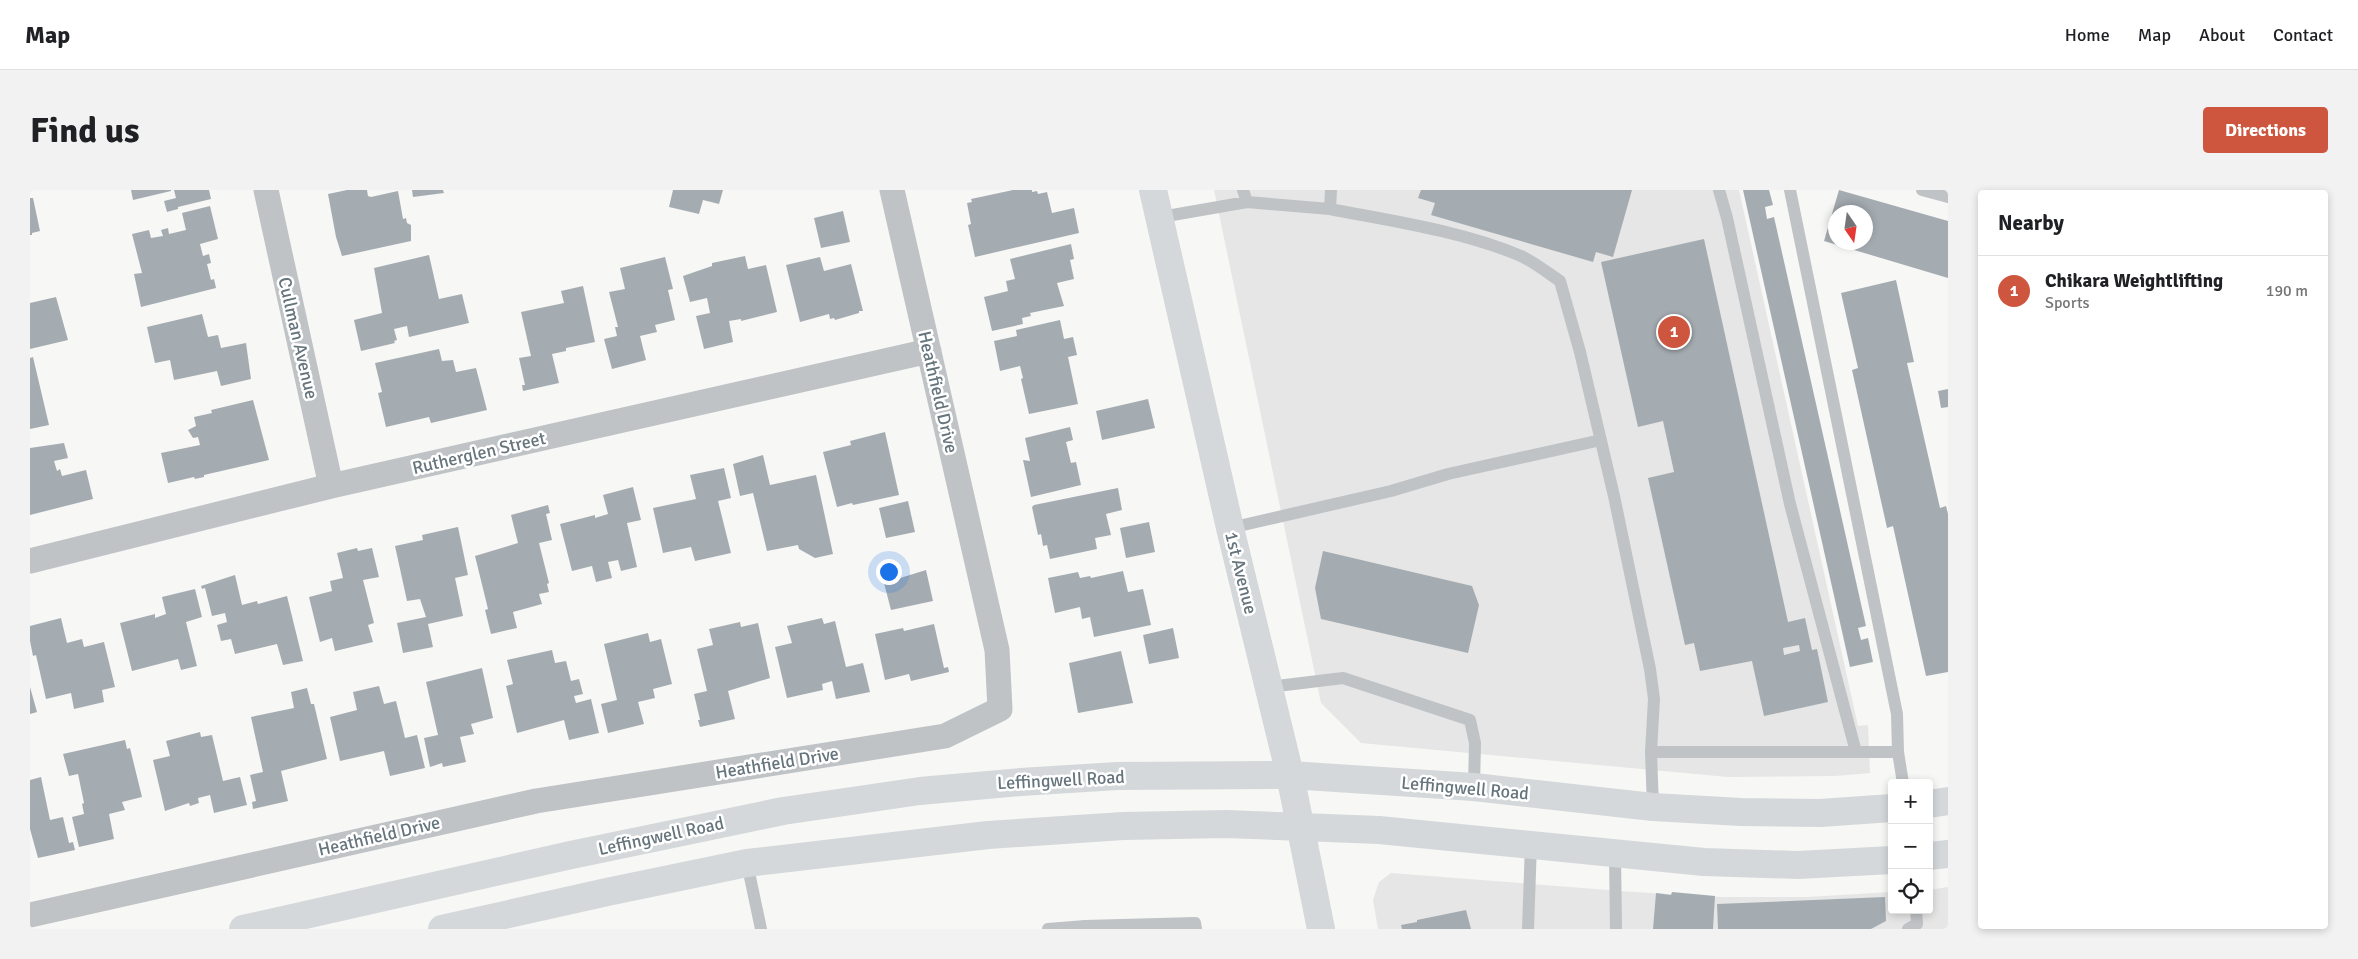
<!DOCTYPE html>
<html lang="en">
<head>
<meta charset="utf-8">
<style>
  body { margin:0; font-family:Signika,sans-serif; background:#f2f2f2; color:#202124 }
  .controls { position:absolute; right:15px; bottom:15px; display:grid; overflow:hidden; border-radius:5px; box-shadow:0 2px 8px #0003 }
  .controls button { width:45px; height:45px; display:grid; place-items:center; padding:0; border:0; border-bottom:1px solid #e0e0e0; background:#fff; color:#202124; font:25px sans-serif }
  .compass { position:absolute; left:1798px; top:15px; width:45px; height:45px; border-radius:50%; background:#fff; box-shadow:0 2px 8px #0003; rotate:167deg }
  .you { position:absolute; left:858px; top:381px; width:18px; height:18px; margin:-12px; border:4px solid #fff; border-radius:50%; background:#1a73e8; box-shadow:0 0 0 8px #1a73e833 }
  .badge { display:grid; place-items:center; width:32px; height:32px; border-radius:50%; background:#ce563f; color:#fff; font-size:16px; font-weight:700 }
  .pin { position:absolute; translate:-50% -50%; border:2px solid #fff; box-shadow:0 1px 5px #0006 }
  .list { margin:0; padding:0; list-style:none }
  h2 { display:flex; justify-content:space-between; align-items:center; height:65px; margin:0; padding:0 20px; font-size:21px }
  h2 small { font-size:16px; font-weight:400; color:#757577 }
  .list li { display:grid; grid-template-columns:32px 1fr auto; gap:15px; align-items:center; box-sizing:border-box; height:70px; padding:0 20px; border-top:1px solid #e0e0e0 }
  .list b { display:block; font-size:19px; white-space:nowrap }
  .list p { margin:0; font-size:16px; white-space:nowrap; color:#757577 }
  .list em { font-size:16px; font-style:normal; color:#757577 }
  .icon { flex:none; width:28px; height:28px; fill:none; stroke:currentColor; stroke-width:2; stroke-linecap:round; stroke-linejoin:round }
  .map { position:relative; flex:none; width:1918px; height:739px; overflow:hidden; border-radius:5px }
  header { display:flex; align-items:center; gap:30px; box-sizing:border-box; height:70px; padding:0 25px; background:#fff; border-bottom:1px solid #e0e0e0 }
  header strong { font-size:24px }
  nav { display:flex; gap:28px; margin-inline-start:auto; font-size:18px }
  .intro { display:flex; align-items:center; justify-content:space-between; box-sizing:border-box; height:120px; padding:0 30px }
  h1 { margin:0; font-size:35px }
  .button { padding:12px 22px; border-radius:5px; background:#ce563f; color:#fff; font-size:18px; font-weight:700 }
  main { display:flex; gap:30px; padding:0 30px }
  aside { flex:1; background:#fff; border-radius:5px; box-shadow:0 2px 8px #0003 }
  .map>svg:first-child { display:block }
  .built { fill:#e5e6e5 }
  .building { fill:#a5acb1; fill-rule:evenodd }
  .lines { fill:none; stroke-linecap:round; stroke-linejoin:round }
  .lane { stroke:#bfc3c6; stroke-width:12 }
  .street { stroke:#bfc3c6; stroke-width:25 }
  .secondary { stroke:#d4d8da; stroke-width:28 }
  .labels { text-anchor:middle; dominant-baseline:central; stroke-width:5; stroke-linejoin:round; paint-order:stroke }
  .street-label { font-size:18px; fill:#66747c; stroke:#fff }
</style>
</head>
<body>
<header>
<strong>Map</strong>
<nav><a>Home</a><a>Map</a><a>About</a><a>Contact</a></nav>
</header>
<div class="intro"><h1>Find us</h1><a class="button">Directions</a></div>
<main>
<div class="map">
<svg width="1918" height="739" viewBox="0 0 1918 739">
  <rect width="100%" height="100%" fill="#f7f7f5"/>
  <path class="built" d="M1184,0H1709L1828,536L1838,535L1840,583L1805,586L1698,587L1331,553L1291,513Z
    M1361,683L1604,702L1691,707H1777L1862,702V720H1899V700L1918,697V739H1348L1343,710L1349,692Z"/>
  <path class="building" d="M101,0H141V1L103,10Z
    M144,0H179L181,9L148,17V19L137,22L134,11L146,8Z
    M317,0H337L338,6L341,7L368,1L373,29L376,28L377,33L381,35V51L312,66L306,47L298,4Z
    M382,0H413L414,3L383,7Z
    M643,0H693L689,14L673,10L669,24L639,17Z
    M983,0H1002V2L1007,1L1008,4L1017,2L1022,23L1044,18L1049,43L945,67L938,35L941,34L937,13L942,12L941,9Z
    M1391,0H1602L1583,67L1566,62L1563,72L1401,25L1405,13L1388,8Z
    M1713,0H1739L1743,15L1735,17L1737,29L1744,27L1836,436L1828,438L1831,450L1838,448L1843,472L1820,477Z
    M1809,0L1918,31V88L1794,51ZM1806,22H1836V52H1806Z
    M0,8H3L10,41L2,43V45H0Z
    M180,16L188,49L170,54L173,66L179,64L181,73L177,74L181,90L184,89L186,98L111,117L104,84L112,83L102,44L119,40L121,48L133,46L131,40L138,38L139,44L156,40L152,23Z
    M813,21L820,52L791,58L784,28Z
    M1674,49L1758,432L1775,428L1782,460L1787,459L1798,512L1734,526L1722,471L1670,481L1664,453L1655,455L1618,288L1644,282L1633,231L1608,237L1571,72ZM1769,455L1770,461L1754,465L1753,458Z
    M1041,54L1044,69L1040,70L1044,89L1027,93L1034,116L1000,123L1001,126L992,128L993,134L962,141L954,107L978,101L976,91L985,89L980,69Z
    M399,65L409,109L432,104L439,133L379,147L377,136L364,139L367,150L364,151L365,153L331,161L324,130L352,123L344,78Z
    M715,66L718,79L736,75L747,122L711,131V129L699,131L703,152L674,159L666,126L680,123L677,108L660,112L653,86L682,76V73Z
    M635,67L643,99L638,100L645,130L625,135L627,142L610,146L616,170L582,179L574,149L587,146L585,137H588L579,102L595,99L590,78Z
    M790,67L794,81L821,74L833,121H829V123L805,130L804,128L800,129L799,124L770,132L756,75Z
    M1866,90L1884,172L1877,173L1910,318L1916,316L1918,324V482L1896,486L1863,336L1857,338L1822,180L1828,178L1811,103Z
    M553,96L565,152L536,158V161L522,164L529,193L493,201L492,195H495L489,168L501,166L491,122L534,113L531,101Z
    M26,107L38,150L0,159V113Z
    M172,124L178,147L188,145L191,158L216,153L221,189L191,196L187,181L144,190L140,170L125,173L117,137Z
    M1030,130L1034,149L1043,147L1047,165L1038,167L1048,214L999,224L991,189L993,188L990,176L970,181L964,151L987,146L986,140Z
    M409,159L412,171L423,170L426,182L446,178L457,220L401,233L399,227L356,237L348,203L352,202L345,173Z
    M3,167L19,235L0,239V168Z
    M1918,199V217L1911,218L1908,201Z
    M1118,209L1125,238L1072,250L1066,221Z
    M223,210L239,270L174,285V287L165,289L164,287L138,293L131,263L170,255L168,247L163,248L158,240L166,236L164,227L182,223L181,220Z
    M1040,237L1043,250L1036,252L1041,273L1046,272L1051,295L1001,307L993,270L1000,271L995,248Z
    M855,242L869,305L823,315L822,313L807,317L793,262L821,255L820,251Z
    M34,253L38,268L24,271L27,281L30,279L32,286L56,280L63,309L0,325V258Z
    M733,265L740,295L786,285L803,364L785,368L769,359L768,355L737,361L723,303L710,306L703,274Z
    M694,278L701,308L688,311L701,363L665,371L661,357L633,363L623,318L666,309L660,285Z
    M603,297L611,330L597,333L607,377L591,381L588,370L578,372L582,388L566,392L562,376L542,381L530,334L565,325V328L578,324L573,305Z
    M1088,298L1092,320L1076,324L1081,345L1065,348L1067,359L1020,369L1017,355L1013,356L1011,344L1008,345L1002,317L1004,315Z
    M878,311L885,342L856,348L849,318Z
    M518,315L520,323L516,324L522,350L509,353L519,393L517,394L519,402L509,404L512,414L483,422L487,438L461,444L455,420L458,419L445,366L488,353L481,325Z
    M1119,332L1125,362L1096,368L1090,338Z
    M428,337L438,385L425,388L433,426L398,434L403,457L373,463L367,433L396,427L390,409L377,411L365,356L393,350L392,345Z
    M327,358L328,361L342,358L349,387L333,390L344,433L338,435L343,452L305,461L302,448L290,452L279,407L302,401L300,391L313,388L307,363Z
    M1293,361L1442,396L1449,415L1438,463L1291,429L1285,398Z
    M896,380L903,411L861,420L854,393Z
    M1093,381L1098,402L1113,399L1121,435L1064,447L1060,427L1052,429L1050,417L1025,423L1018,388L1048,382L1050,388L1060,386L1061,388Z
    M205,385L212,415L227,411L228,414L257,406L273,471L253,475L247,454L205,464L201,449L191,451L187,435L197,432L195,423L182,426L175,398L172,399L171,396Z
    M165,399L172,427L156,432L167,476L151,480L148,469L102,481L90,433L125,424V428L136,424L132,407Z
    M31,428L37,453L52,449L54,457L74,452L85,497L72,500L74,512L44,519L41,503L16,509L6,465L3,466L0,451V436Z
    M792,428L794,434L805,431L816,477L833,473L840,502L806,509L802,491L792,494L793,500L757,508L745,457L762,453L757,436Z
    M710,432L711,437L728,433L740,488L698,501L705,529L670,537L668,530H670L664,504L677,501L667,459L683,455L679,439Z
    M904,434L914,478L918,477L919,482L881,491L879,484L855,490L845,444L873,438L874,441Z
    M1143,438L1149,468L1119,474L1113,445Z
    M618,443L620,452L631,449L642,494L623,499L625,508L608,512L614,534L578,543L571,514L587,510L574,454Z
    M522,460L525,473L536,471L541,491L549,489L553,504L544,506L546,513L561,509L569,543L539,550L534,530L487,543L476,496L483,494L477,470Z
    M1091,461L1103,513L1048,523L1039,473Z
    M452,478L463,528L441,534L444,544L430,547L436,572L413,577L412,573L400,577L394,548L408,545L396,492Z
    M349,496L354,514L366,511L375,548L387,545L395,578L360,586L354,561L310,571L300,527L327,520L323,502Z
    M0,497L7,522L0,524Z
    M277,498L281,514H284L297,569L251,581L258,611L223,619L222,612L226,611L220,585L233,582L221,527L264,518L261,502Z
    M170,542L171,547L182,545L193,591L210,587L217,615L184,623L180,605L168,608L169,613L160,616L159,613L135,621L123,570L140,566L136,551Z
    M95,550L97,559L100,558L112,607L92,612L95,620L79,624L84,649L49,657L42,627L54,624L52,614L54,613L48,584L39,586L33,564Z
    M11,587L20,630L33,627L39,653L43,652L45,660L8,668L0,639V590Z
    M1642,702L1685,706L1683,739H1623L1626,703L1641,705Z
    M1855,707L1856,731L1841,739H1688L1687,714Z
    M1436,720L1441,739H1372L1371,735L1387,732V730Z"/>
  <g class="lines">
    <path class="lane" d="M1213,0L1217,12
      M1301,0L1300,19C1362,31 1432,41 1491,66C1504,72 1518,83 1530,91L1550,162L1584,306L1620,479L1624,509L1621,562L1623,617
      M1689,0L1697,28L1760,314L1826,562
      M1760,0L1867,524L1868,562L1873,593
      M1892,0L1918,7
      M1131,27L1217,12L1300,19
      M1200,338L1361,301L1418,284L1571,250
      M1239,497L1313,488L1440,530L1445,553L1444,597
      M1621,562H1868
      M1585,664L1586,739
      M717,673L731,739
      M1018,739L1055,736L1165,733L1166,739
      M1498,739L1501,654
      M1878,739L1887,734L1886,720"/>
    <path class="street" d="M236,0L301,296
      M0,371L301,296L899,161
      M0,725L506,611L915,546L970,519L967,460L862,0"/>
    <path class="secondary" d="M1123,0L1200,338L1260,585L1291,739
      M1899,614L1918,611
      M1899,666L1918,664
      M213,739L541,665L753,621L890,601L991,592L1087,586L1260,585L1444,597L1623,617L1711,622L1790,623L1862,618
      M412,739L577,702L717,673L958,645L1093,636L1196,634L1349,640L1674,672L1768,675L1862,670"/>
  </g>
  <g class="labels">
    <g class="street-label">
      <text transform="translate(268 148) rotate(77)">Cullman Avenue</text>
      <text transform="translate(908 202) rotate(77)">Heathfield Drive</text>
      <text transform="translate(449 263) rotate(-13)">Rutherglen Street</text>
      <text transform="translate(1211 383) rotate(76)">1st Avenue</text>
      <text transform="translate(747 573) rotate(-9)">Heathfield Drive</text>
      <text transform="translate(1031 590) rotate(-3)">Leffingwell Road</text>
      <text transform="translate(1435 598) rotate(5)">Leffingwell Road</text>
      <text transform="translate(349 646) rotate(-13)">Heathfield Drive</text>
      <text transform="translate(631 646) rotate(-12)">Leffingwell Road</text>
    </g>
  </g>
</svg>
<div class="controls">
<button>+</button>
<button>−</button>
<button><svg class="icon" aria-label="locate" viewBox="0 0 24 24"><circle cx="12" cy="12" r="6"/><path d="M12 2v4M12 18v4M2 12h4M18 12h4"/></svg></button>
</div>
<svg class="compass" viewBox="-18 -18 36 36"><path d="M0-13l5 13h-10z" fill="#e53935"/><path d="M0 13l5-13h-10z" fill="#757577"/></svg>
<div class="you"></div>
<div class="pin badge" style="left:1644px;top:142px">1</div>
</div>
<aside>
<h2>Nearby<small></small></h2>
<ul class="list">
<li><span class="badge">1</span><div><b>Chikara Weightlifting</b><p>Sports</p></div><em>190 m</em></li>
</ul>
</aside>
</main>
</body>
</html>
